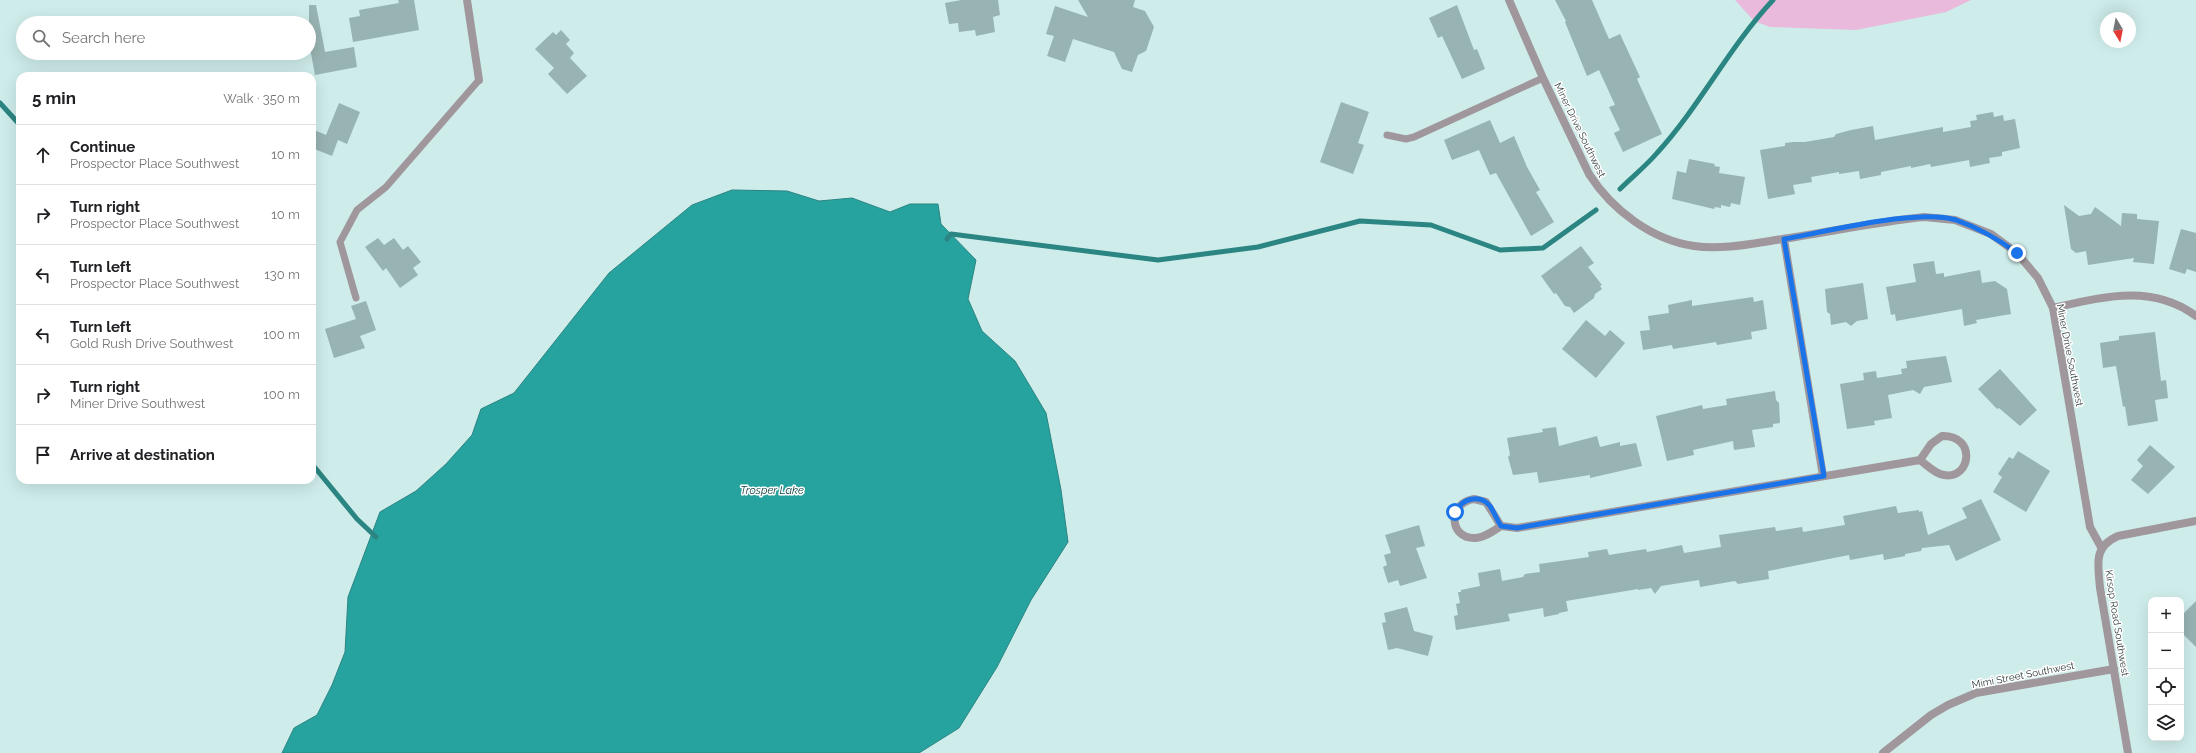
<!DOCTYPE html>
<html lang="en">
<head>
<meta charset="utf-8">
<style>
  body { margin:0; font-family:Raleway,sans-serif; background:#f6f6f6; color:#202124 }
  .controls { position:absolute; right:12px; bottom:12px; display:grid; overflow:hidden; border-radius:8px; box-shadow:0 4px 16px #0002 }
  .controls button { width:36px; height:36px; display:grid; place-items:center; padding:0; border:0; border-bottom:1px solid #e0e0e0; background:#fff; color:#202124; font:20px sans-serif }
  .compass { position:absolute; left:2100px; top:12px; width:36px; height:36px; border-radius:50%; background:#fff; box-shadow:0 4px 16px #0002; rotate:170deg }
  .stop { position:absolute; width:12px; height:12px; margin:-9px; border:3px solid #1a73e8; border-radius:50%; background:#fff }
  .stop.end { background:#1a73e8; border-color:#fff; box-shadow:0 1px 4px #0008 }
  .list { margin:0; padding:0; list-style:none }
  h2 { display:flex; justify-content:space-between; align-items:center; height:52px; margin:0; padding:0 16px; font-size:17px }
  h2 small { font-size:13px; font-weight:400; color:#757577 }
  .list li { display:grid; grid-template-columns:26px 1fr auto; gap:12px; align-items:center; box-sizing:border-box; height:60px; padding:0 16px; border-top:1px solid #e0e0e0 }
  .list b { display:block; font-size:15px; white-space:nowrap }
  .list p { margin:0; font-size:13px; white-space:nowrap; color:#757577 }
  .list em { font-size:13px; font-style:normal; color:#757577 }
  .icon { flex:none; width:22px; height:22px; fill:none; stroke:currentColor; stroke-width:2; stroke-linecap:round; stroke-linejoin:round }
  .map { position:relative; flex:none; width:2196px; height:753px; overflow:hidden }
  .search { position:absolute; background:#fff; box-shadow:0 4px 16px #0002; left:16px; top:16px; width:300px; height:44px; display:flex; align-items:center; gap:10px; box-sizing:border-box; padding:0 14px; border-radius:22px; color:#757577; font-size:15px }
  .panel { position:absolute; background:#fff; box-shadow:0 4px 16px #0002; left:16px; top:72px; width:300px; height:412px; border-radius:12px }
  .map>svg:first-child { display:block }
  .green { fill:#e9badc }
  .water { fill:#27a39f; stroke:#2b8582 }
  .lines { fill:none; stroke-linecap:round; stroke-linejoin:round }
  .stream { stroke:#2b8582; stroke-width:5 }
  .building { fill:#97b3b2 }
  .service { stroke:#a0979d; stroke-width:7 }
  .minor { stroke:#a0979d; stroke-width:8 }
  .tertiary { stroke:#a0979d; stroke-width:8 }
  .route { stroke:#1a73e8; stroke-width:5 }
  .labels { text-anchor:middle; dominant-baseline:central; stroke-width:3; stroke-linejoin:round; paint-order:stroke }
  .street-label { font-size:10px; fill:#333f3e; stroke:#fff }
  .water-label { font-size:11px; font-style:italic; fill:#0d4240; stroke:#fff }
</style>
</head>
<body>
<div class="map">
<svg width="2196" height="753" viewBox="0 0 2196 753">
  <rect width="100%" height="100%" fill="#ceecea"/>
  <path class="green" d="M1735,0H1971L1946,12L1856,30L1770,27L1754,21Z"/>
  <path class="water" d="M732,190L787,191L819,201L852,198L890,212L910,204H938L941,224L976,260L968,299L982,331L1015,361L1046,413L1061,490L1068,542L1031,600L997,667L959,728L919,753H282L294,728L317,715L332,685L345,652L348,597L380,512L416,491L446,464L472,435L481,409L514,393L609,273L692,205Z"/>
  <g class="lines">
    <path class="stream" d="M0,103L20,125
      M1620,189C1632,177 1646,166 1657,153C1700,106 1729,47 1773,0
      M947,239L951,234L1158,260L1258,247L1360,221L1431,225L1500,250L1543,248L1596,210
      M312,464L357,519L376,537"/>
  </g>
  <path class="building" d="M398,0H414L419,30L353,42L349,18L360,16L359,10L399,3Z
    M961,0H998L1000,15L993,17L995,32L976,36L975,30L959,32L958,23L949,24L945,3Z
    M1078,0H1135L1133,7L1145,11L1154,27L1146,51L1138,55L1132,72L1122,69L1114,52L1073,39L1065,62L1047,56L1054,36L1046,34L1055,6L1088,17Z
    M1555,0H1592L1609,39L1620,34L1640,77L1637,79L1662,134L1623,152L1614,133L1620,130L1609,107L1615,105L1599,70L1587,76L1565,22L1566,21Z
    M309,5H316L325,52L354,47L357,67L315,75L309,43Z
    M1457,5L1474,50L1477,49L1485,69L1462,79L1442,36L1438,38L1429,18Z
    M561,30L570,40L566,44L574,53L570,58L587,76L567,94L548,74L554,68L535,49L553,32L556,35Z
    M1341,102L1369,112L1358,143L1364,145L1353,174L1320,162Z
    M339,103L360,112L347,144L338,140L332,156L312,148V129L326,135Z
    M1993,112L1994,117L2003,115L2004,121L2015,119L2020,148L2002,152V156L1989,158L1990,163L1970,167L1969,160L1931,167L1930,164L1911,168V166L1881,172V175L1860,179L1859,171L1839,174V172L1811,177L1812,182L1793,185L1795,194L1768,199L1760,150L1785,146V143L1794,142H1805L1834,137L1836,134L1851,130L1873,126L1875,140L1943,127V132L1971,127L1970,121L1977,120L1976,115Z
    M1490,120L1500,143L1514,136L1527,167L1540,190L1536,192L1554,222L1531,236L1496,173L1490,175L1479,150L1452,160L1444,140Z
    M1689,159L1715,164L1714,166L1720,167L1719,173L1745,177L1740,205L1731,203L1730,207L1721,205V208L1715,207L1714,209L1672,199L1677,171L1686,173Z
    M2064,205L2079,216L2091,214L2095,207L2121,226L2122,213L2137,214V219L2159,221L2154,264L2133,262L2134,258L2088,265L2086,251L2076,253L2071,249Z
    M2181,229L2196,233V272L2187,269L2185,274L2169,269Z
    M378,238L384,245L394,238L403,250L408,246L421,262L413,268L418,275L400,288L386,268L383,271L365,247Z
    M1581,246L1594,263L1588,267L1602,285L1600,286L1602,289L1595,294L1594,298L1574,313L1570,307L1565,306L1556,293L1554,294L1541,276Z
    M1934,261L1936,274L1944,273V277L1980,270L1982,283L1995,281L2007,289L2011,314L1976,320L1977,323L1964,326L1962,309L1896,321L1895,314L1891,315L1886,287L1916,282L1913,264Z
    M1863,283L1868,319L1857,321L1851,326L1846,322L1831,325L1830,314L1827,312L1825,289Z
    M1753,297L1754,302L1763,300L1767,329L1751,332L1752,339L1717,345L1716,342L1673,349L1672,345L1643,350L1640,331L1650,330L1648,316L1669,313L1668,305L1692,300V306Z
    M366,301L376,330L360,336L365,348L334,358L325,329L356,319L351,306Z
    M1586,320L1605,336L1610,330L1625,343L1596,378L1562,349Z
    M2155,332L2161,381L2166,380L2168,398L2155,400L2158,421L2128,426L2125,406L2123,407L2116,366L2103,368L2100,343L2119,340V336Z
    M1946,356L1952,382L1924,387L1920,394L1913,390L1888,395L1892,418L1874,421L1875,425L1847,429L1840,384L1864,380L1863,373L1876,371L1877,378L1902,374L1901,369L1907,368L1906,361Z
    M2000,369L2037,410L2020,426L1999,408L1997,409L1978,389Z
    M1775,391L1776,400L1779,403L1780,423L1773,424V427L1752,430L1755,447L1734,450L1733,441L1693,450L1694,455L1667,461L1656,416L1702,405L1703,409L1727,405L1726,399Z
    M1556,427L1559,446L1597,436L1600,447L1620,442V446L1636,443L1642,466L1590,478V475L1539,483L1537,472L1513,475L1508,457L1510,455L1507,438L1543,432L1542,429Z
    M2150,445L2175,467L2148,494L2131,480L2143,466L2137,460Z
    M2018,451L2050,471L2026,512L1993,492L2002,477L1998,474L2009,457L2013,459Z
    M1981,499L2001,540L1956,561L1949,545L1922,548L1921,551L1905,554V556L1884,560L1883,554L1850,560L1849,555L1768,571L1769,579L1738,584L1735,581L1700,587L1699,580L1661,586L1655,594L1651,588L1638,590V589L1566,601L1568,611L1559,613V614L1544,617L1543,608L1508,614L1510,621L1456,630L1454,616L1458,615L1456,604L1460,603L1458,592H1461V590L1480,586L1478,573L1500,569L1502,581L1523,577L1525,574L1540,572L1539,564L1589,557L1588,552L1607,549L1609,555L1646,549L1647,552L1682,545L1684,553L1721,547L1719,535L1775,527L1776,531L1802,527L1803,532L1845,525L1843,516L1896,506L1898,513L1919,510V512L1922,511L1928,535L1967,518L1962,508Z
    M1419,525L1425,546L1416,548L1427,578L1400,586L1398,580L1388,583L1383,567L1387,565L1384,555L1391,553L1385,535Z
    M2196,601V647L2181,632V616Z
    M1407,607L1414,631L1433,636L1428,656L1397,648L1388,650L1382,623L1386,622L1384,613Z"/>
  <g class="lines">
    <path class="service" d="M1387,135L1406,139L1414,137L1543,78
      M356,298L340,242L357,210L386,187L479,80"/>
    <path class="minor" d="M467,0L479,80
      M1784,239L1823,476
      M2053,308C2102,297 2152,283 2196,316
      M1942,436C1977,435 1971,480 1944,475C1935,474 1927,465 1920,460L1931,444Z
      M1474,499L1486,502L1501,526C1493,531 1484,538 1475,538C1449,539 1447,503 1474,499Z
      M1501,526L1517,528L1920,460
      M1883,753L1931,715L1948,705L1976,693L2114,669"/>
    <path class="tertiary" d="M1509,0L1543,78L1589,174C1612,210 1652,240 1694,246C1721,250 1750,244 1776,240C1825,233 1874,222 1924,217L1955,220L1991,234L2017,253L2038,278L2053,308L2090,527L2101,547
      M2128,753L2100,588C2098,564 2093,547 2118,536L2196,521"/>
  </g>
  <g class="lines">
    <path class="route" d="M1455,512C1462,499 1479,493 1490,506C1494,512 1497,520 1501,526L1517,528L1824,476L1784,239C1826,232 1918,208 1956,220C1979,228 1998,239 2017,253"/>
  </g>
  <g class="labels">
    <g class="street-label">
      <text transform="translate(1580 130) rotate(64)">Miner Drive Southwest</text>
      <text transform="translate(2070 355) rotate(79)">Miner Drive Southwest</text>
      <text transform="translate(2117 623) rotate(81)">Kirsop Road Southwest</text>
      <text transform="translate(2023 675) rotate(-11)">Mimi Street Southwest</text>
    </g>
    <g class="water-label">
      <text x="772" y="490">Trosper Lake</text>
    </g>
  </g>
</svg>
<div class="controls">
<button>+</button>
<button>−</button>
<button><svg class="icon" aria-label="locate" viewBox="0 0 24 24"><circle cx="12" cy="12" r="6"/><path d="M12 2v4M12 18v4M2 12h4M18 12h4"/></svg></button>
<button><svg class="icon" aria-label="layers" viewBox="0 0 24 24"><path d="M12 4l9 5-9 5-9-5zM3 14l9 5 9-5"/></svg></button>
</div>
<svg class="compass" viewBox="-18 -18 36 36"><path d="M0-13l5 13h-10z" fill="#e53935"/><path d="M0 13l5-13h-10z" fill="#757577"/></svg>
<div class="stop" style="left:1455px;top:512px"></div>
<div class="stop end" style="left:2017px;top:253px"></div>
<div class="search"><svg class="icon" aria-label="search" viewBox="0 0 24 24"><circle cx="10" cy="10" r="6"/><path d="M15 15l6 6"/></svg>Search here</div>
<section class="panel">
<h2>5 min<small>Walk · 350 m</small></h2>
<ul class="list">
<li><svg class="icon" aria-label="ahead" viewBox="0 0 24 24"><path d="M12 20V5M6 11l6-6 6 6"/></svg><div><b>Continue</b><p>Prospector Place Southwest</p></div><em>10 m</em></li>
<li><svg class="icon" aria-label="right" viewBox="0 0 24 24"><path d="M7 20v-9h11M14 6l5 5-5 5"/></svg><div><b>Turn right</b><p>Prospector Place Southwest</p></div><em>10 m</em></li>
<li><svg class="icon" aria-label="left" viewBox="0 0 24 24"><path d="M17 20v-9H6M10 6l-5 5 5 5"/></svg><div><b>Turn left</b><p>Prospector Place Southwest</p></div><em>130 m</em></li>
<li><svg class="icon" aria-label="left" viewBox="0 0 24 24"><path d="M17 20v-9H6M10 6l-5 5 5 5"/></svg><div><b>Turn left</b><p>Gold Rush Drive Southwest</p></div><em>100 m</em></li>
<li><svg class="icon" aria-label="right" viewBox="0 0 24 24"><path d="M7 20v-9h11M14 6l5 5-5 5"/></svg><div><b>Turn right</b><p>Miner Drive Southwest</p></div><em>100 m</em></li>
<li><svg class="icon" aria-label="arrive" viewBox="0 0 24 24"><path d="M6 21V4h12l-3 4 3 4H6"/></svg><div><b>Arrive at destination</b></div></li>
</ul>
</section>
</div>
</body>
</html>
